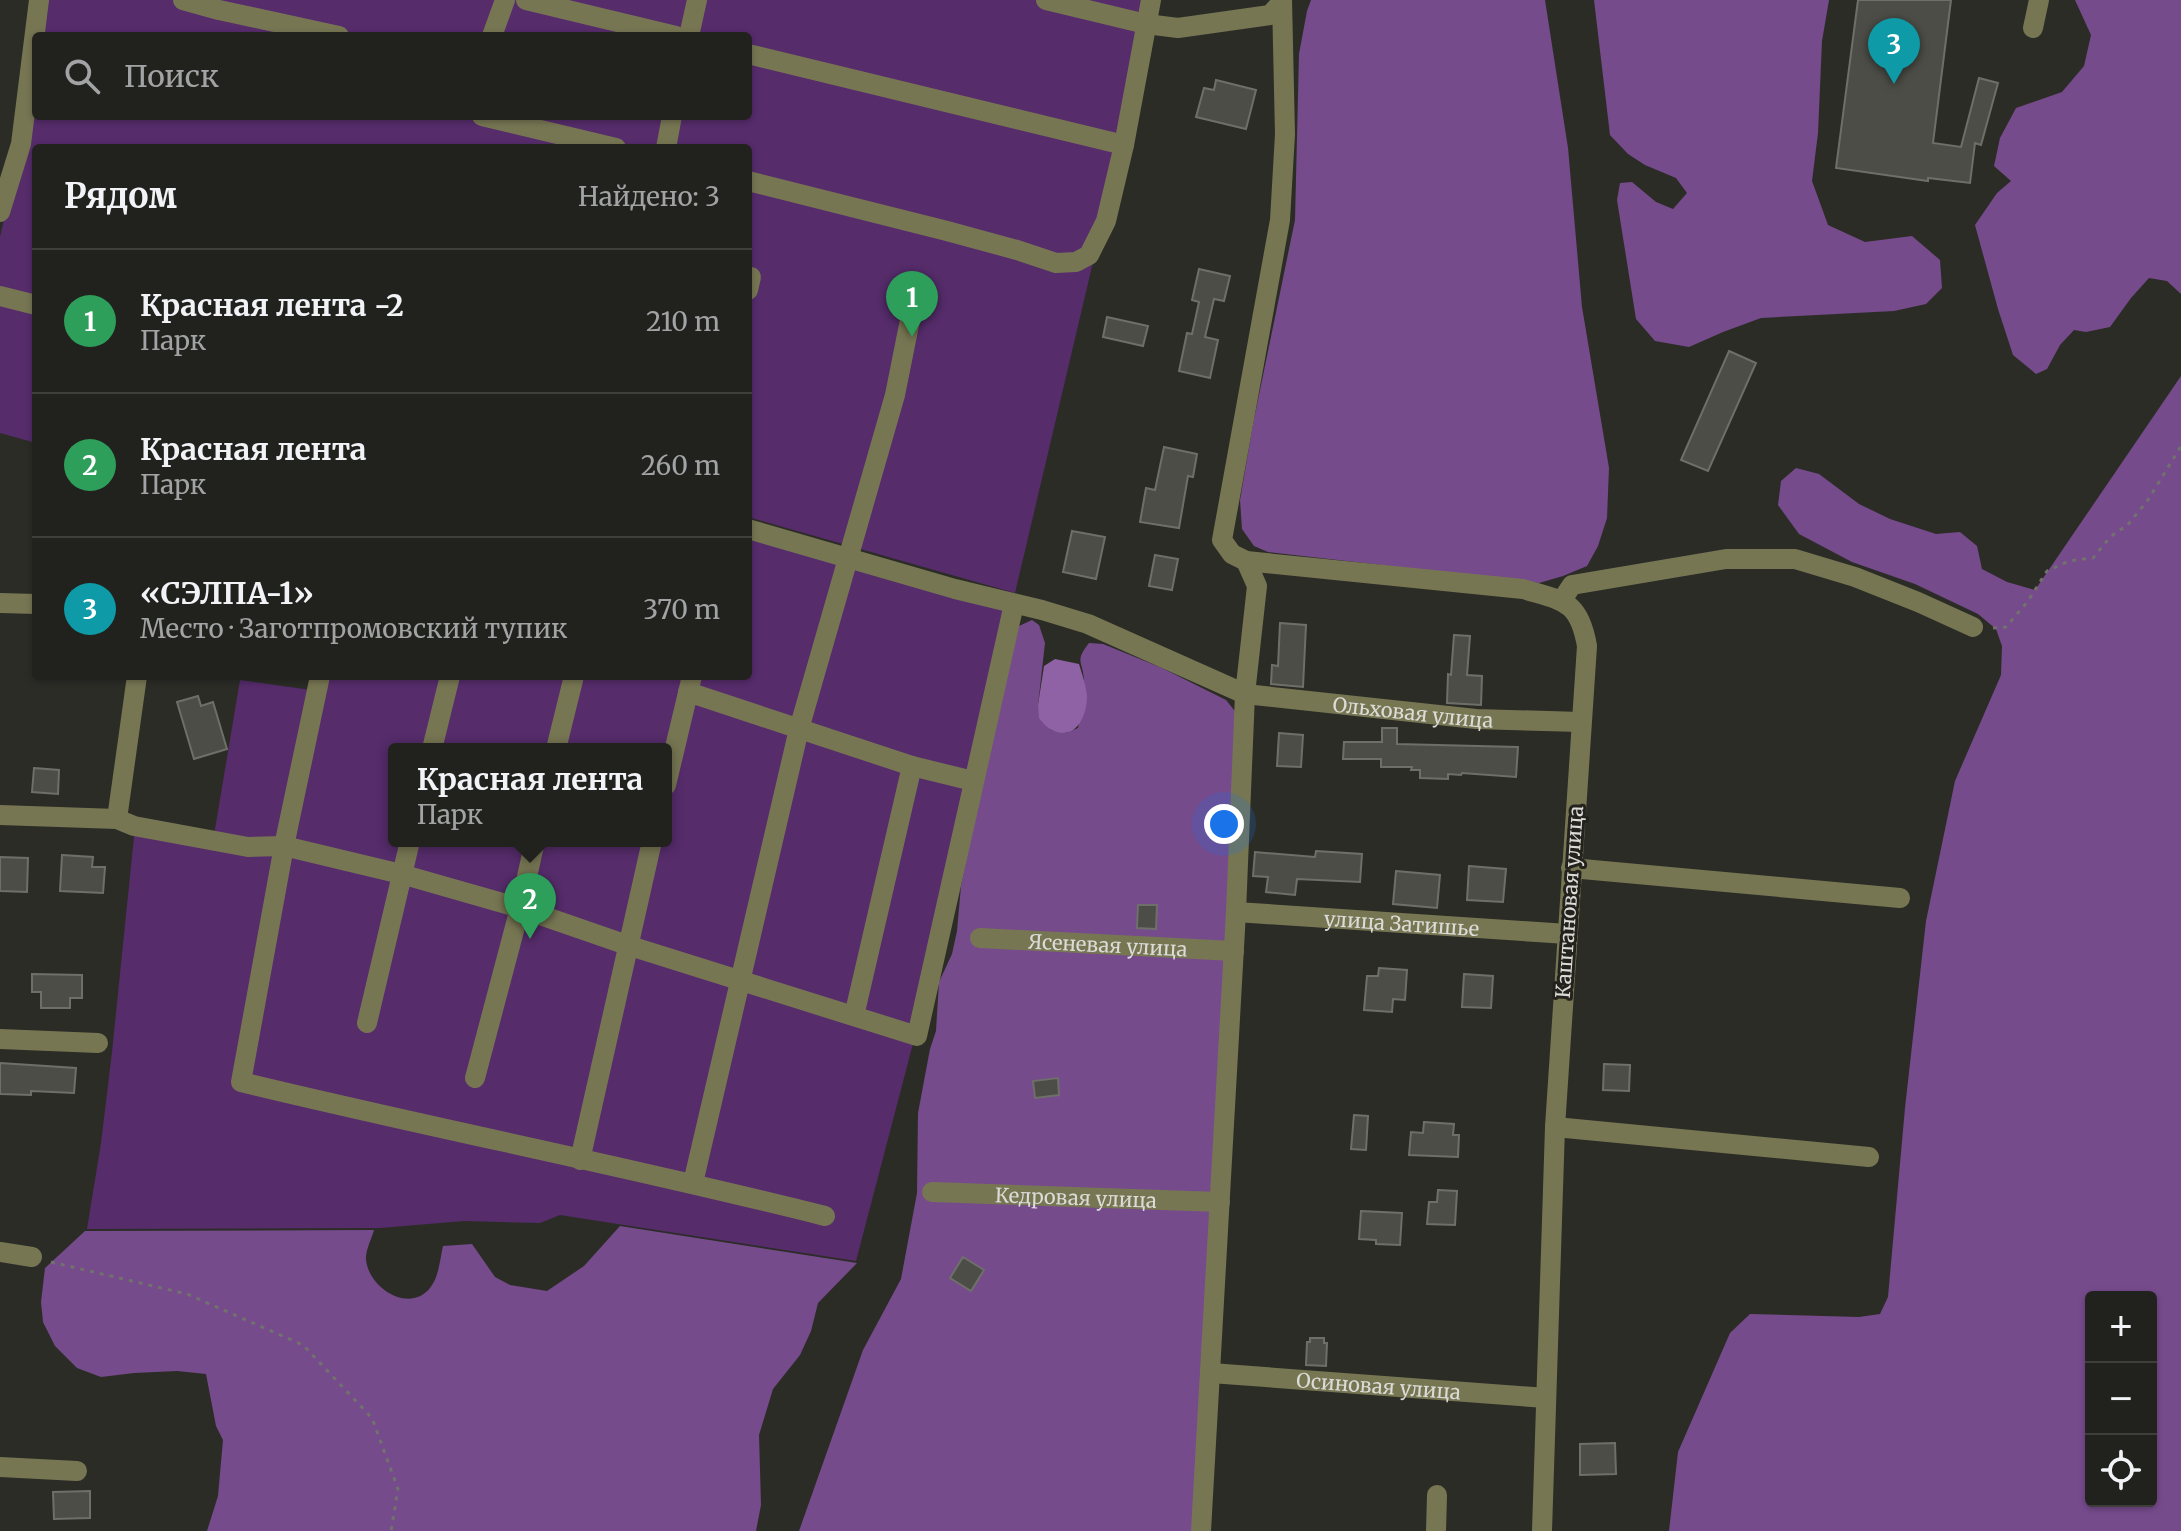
<!DOCTYPE html>
<html lang="ru">
<head>
<meta charset="utf-8">
<style>
  body { margin:0; font-family:Merriweather,serif; background:#292926; color:#f1f3f6 }
  .controls { position:absolute; right:24px; bottom:24px; display:grid; overflow:hidden; border-radius:8px; box-shadow:0 2px 6px #0004 }
  .controls button { width:72px; height:72px; display:grid; place-items:center; padding:0; border:0; border-bottom:2px solid #3e3e3b; background:#21211d; color:#f1f3f6; font:40px sans-serif }
  .you { position:absolute; left:1224px; top:824px; width:28px; height:28px; margin:-20px; border:6px solid #fff; border-radius:50%; background:#1a73e8; box-shadow:0 0 0 12px #1a73e833 }
  .badge { display:grid; place-items:center; width:52px; height:52px; border-radius:50%; background:#2563eb; color:#fff; font-size:26px; font-weight:700 }
  .pin { position:absolute; translate:-50% -66px; filter:drop-shadow(0 2px 4px #0008) }
  .pin::after { content:''; position:absolute; top:42px; width:28px; height:24px; background:inherit; clip-path:polygon(0 0,100% 0,50% 100%) }
  .popup { position:absolute; left:388px; top:743px; width:284px; height:104px; box-sizing:border-box; display:grid; place-content:center; border-radius:8px; background:#21211d; filter:drop-shadow(0 2px 6px #0005); font-size:26px; white-space:nowrap; color:#a2a3a4 }
  .popup b { font-size:30px; color:#f1f3f6 }
  .popup::after { content:''; position:absolute; left:50%; top:100%; margin-left:-16px; border:16px solid transparent; border-top-color:#21211d }
  .list { margin:0; padding:0; list-style:none }
  h2 { display:flex; justify-content:space-between; align-items:center; height:104px; margin:0; padding:0 32px; font-size:34px }
  h2 small { font-size:26px; font-weight:400; color:#a2a3a4 }
  .list li { display:grid; grid-template-columns:52px 1fr auto; gap:24px; align-items:center; box-sizing:border-box; height:144px; padding:0 32px; border-top:2px solid #3e3e3b }
  .list b { display:block; font-size:30px; white-space:nowrap }
  .list p { margin:0; font-size:26px; white-space:nowrap; color:#a2a3a4 }
  .list em { font-size:26px; font-style:normal; color:#a2a3a4 }
  .icon { flex:none; width:44px; height:44px; fill:none; stroke:currentColor; stroke-width:2; stroke-linecap:round; stroke-linejoin:round }
  .map { position:relative; flex:none; width:2181px; height:1531px; overflow:hidden }
  .search { position:absolute; background:#21211d; box-shadow:0 2px 6px #0004; left:32px; top:32px; width:720px; height:88px; display:flex; align-items:center; gap:20px; box-sizing:border-box; padding:0 28px; border-radius:8px; color:#a2a3a4; font-size:30px }
  .panel { position:absolute; background:#21211d; box-shadow:0 2px 6px #0004; left:32px; top:144px; width:720px; height:536px; border-radius:8px }
  .map>svg:first-child { display:block }
  .green { fill:#562c6b; fill-rule:evenodd }
  .forest { fill:#764b8c; fill-rule:evenodd }
  .water { fill:#8e62a5 }
  .building { fill:#4d4d47; stroke:#6f6f69; stroke-width:2 }
  .lines { fill:none; stroke-linecap:round; stroke-linejoin:round }
  .path { stroke:#71716d; stroke-width:3; stroke-dasharray:4 6; stroke-linecap:butt }
  .minor { stroke:#777653; stroke-width:20 }
  .labels { text-anchor:middle; dominant-baseline:central; stroke-width:6; stroke-linejoin:round; paint-order:stroke }
  .street-label { font-size:20px; fill:#dbdbd7; stroke:#23221d }
</style>
</head>
<body>
<div class="map">
<svg width="2181" height="1531" viewBox="0 0 2181 1531">
  <rect width="100%" height="100%" fill="#2c2c27"/>
  <path class="green" d="M48,0H1151L1098,241L1015,593L748,517V148H36V443L0,433V237L22,141L36,66V116H748V36H42Z
    M748,527L1012,604L915,1036L856,1261L560,1215L540,1223L464,1221L380,1228L87,1229L101,1143L112,1052L135,827L213,841L240,680L318,691L322,676H748ZM394,749H666V841H394Z"/>
  <path class="forest" d="M1311,0H1545L1568,148L1582,307L1609,468L1607,518L1598,546L1587,566L1563,576L1539,583L1268,552L1254,546L1242,529L1240,500L1253,424L1295,220L1299,54L1307,11Z
    M1594,0H1829L1822,41L1818,133L1812,181L1828,225L1865,242L1912,236L1940,260L1942,288L1926,304L1894,311L1761,318L1723,332L1689,347L1655,341L1636,319L1617,200L1620,183L1632,182L1656,202L1673,209L1687,193L1676,178L1645,165L1628,154L1610,135Z
    M2075,0H2181V294L2167,281L2149,278L2131,298L2110,327L2086,332L2074,330L2060,345L2047,369L2036,374L2013,355L1998,309L1975,225L1997,193L2011,181L1994,166L2000,138L2016,108L2062,92L2084,66L2091,35Z
    M2181,376V1531H1669L1678,1452L1730,1333L1750,1314L1859,1317L1880,1314L1888,1297L1905,1108L1926,921L1955,781L2001,675L2002,646L1996,629L1978,614L1915,584L1852,562L1799,534L1778,505L1781,481L1796,468L1819,474L1859,504L1890,519L1936,534L1960,532L1977,546L1982,569L2007,582L2035,590ZM2091,1297H2151V1501H2091Z
    M1032,620L1039,625L1045,643L1038,705L1051,730L1066,733L1078,728C1080,713 1085,695 1084,680C1083,661 1074,662 1089,643L1103,644L1162,668L1226,700L1238,715L1193,1531H799L863,1350L901,1279L917,1193L918,1113L930,1049L936,1031L939,982L952,954L957,931L961,886L999,700L1019,626Z
    M620,1226L857,1263L818,1303L811,1331L800,1355L773,1389L759,1435L761,1505L756,1531H207L218,1496L223,1440L216,1426L206,1374L177,1371L134,1373L101,1377L77,1368L55,1346L43,1322L41,1302L45,1268L85,1231L374,1230C372,1238 365,1251 366,1260C369,1288 409,1314 430,1288C439,1277 440,1259 443,1246L472,1244L495,1277L510,1285L547,1291L584,1266Z"/>
  <path class="water" d="M1055,659L1079,664C1082,674 1086,685 1087,696C1087,715 1077,740 1054,731C1048,729 1043,723 1039,718L1038,705L1044,666Z"/>
  <path class="building" d="M1858,0H1951L1933,143L1961,147L1979,78L1998,83L1981,145L1975,143L1970,183L1928,178V181L1836,168Z
    M1216,80L1256,90L1246,129L1196,117L1204,88L1214,90Z
    M1199,269L1230,276L1224,301L1214,299L1205,337L1218,340L1210,378L1179,371L1187,333L1192,334L1199,302L1192,300Z
    M1107,317L1148,326L1143,346L1103,337Z
    M1729,351L1756,363L1708,471L1681,460Z
    M1164,447L1197,454L1193,477L1188,476L1179,528L1140,522L1146,488L1155,490Z
    M1072,531L1105,537L1096,579L1063,572Z
    M1155,555L1178,559L1172,590L1149,586Z
    M1280,623L1306,625L1303,687L1271,684L1272,665L1278,666Z
    M1454,635L1470,636L1467,675L1482,676L1481,705L1447,703L1448,674L1451,675Z
    M198,696L201,706L213,702L227,749L194,759L177,702Z
    M1382,728H1397V744L1518,747L1516,777L1462,773L1461,775L1448,774V779L1420,778V770H1411L1412,767H1381V759H1343L1344,742H1382Z
    M1279,733L1303,735L1301,767L1277,766Z
    M34,768L59,770L58,794L32,792Z
    M1316,851L1362,854L1360,882L1297,879L1295,895L1266,892L1268,877L1253,876L1255,852L1315,857Z
    M62,855L93,857L92,867H105L103,893L60,891Z
    M0,857L28,858L27,892L0,891Z
    M1469,866L1506,869L1503,902L1467,900Z
    M1396,871L1440,875L1437,908L1393,904Z
    M1138,905H1157L1156,929L1137,928Z
    M1379,968L1407,970L1405,1000L1393,999L1392,1012L1364,1010L1367,976H1378Z
    M32,974L82,975V998H70V1008H41V992H32Z
    M1464,974L1493,976L1491,1008L1462,1007Z
    M0,1063L76,1068L74,1093L31,1091V1095L0,1094Z
    M1604,1064L1630,1065L1629,1091L1603,1090Z
    M1058,1078L1059,1095L1035,1098L1033,1081Z
    M1354,1115L1368,1116L1366,1150L1351,1149Z
    M1424,1122L1454,1124L1453,1135H1459L1458,1157L1409,1155L1411,1132L1423,1133Z
    M1438,1190L1457,1191L1455,1225L1427,1224L1429,1202H1437Z
    M1361,1211L1402,1213L1400,1245L1376,1244V1240L1359,1239Z
    M963,1257L984,1270L971,1291L950,1278Z
    M1310,1338H1324V1343H1327L1326,1366L1306,1365L1307,1342H1310Z
    M1615,1443L1616,1474L1580,1475V1444Z
    M90,1491V1518L54,1519L53,1492Z"/>
  <g class="lines">
    <path class="path" d="M1993,628L2006,627L2028,601L2047,571L2069,561L2093,558L2106,542L2117,531L2126,527L2148,500L2181,446
      M51,1262L187,1294L303,1345L372,1418L398,1489L391,1531"/>
    <g class="minor">
      <path d="M183,0L219,10L339,36"/>
      <path d="M526,0L676,36"/>
      <path d="M1046,0L1146,24L1178,28L1270,15L1281,3"/>
      <path d="M2033,28L2039,0"/>
      <path d="M492,36L505,0"/>
      <path d="M689,36L697,0"/>
      <path d="M748,54L1124,145"/>
      <path d="M482,116L616,148"/>
      <path d="M666,148L672,116"/>
      <path d="M748,181L947,231L1017,250L1056,263L1076,262L1089,255L1106,221L1124,145L1151,0"/>
      <path d="M0,212L21,144L39,0"/>
      <path d="M748,290L751,277"/>
      <path d="M0,296L36,305"/>
      <path id="s1" d="M748,529L955,589L1042,610L1088,624L1245,694L1476,719L1581,722"/>
      <path d="M1246,561L1523,589C1563,601 1579,600 1587,646L1555,1127L1542,1531"/>
      <path d="M1562,600L1572,585L1726,559H1795L1855,577L1918,602L1973,627"/>
      <path d="M0,603L36,604"/>
      <path d="M320,676L284,846L241,1082C435,1129 631,1167 825,1216"/>
      <path d="M688,692L912,766L973,781"/>
      <path d="M432,749L450,676"/>
      <path d="M556,749L574,676"/>
      <path d="M666,785L692,676"/>
      <path d="M0,815L117,819L134,826L248,847L284,846L401,874L520,908L627,945L917,1036L1014,604"/>
      <path d="M117,819L137,676"/>
      <path d="M1571,868L1900,898"/>
      <path id="s2" d="M1236,912L1567,934"/>
      <path id="s3" d="M980,938L1234,951"/>
      <path d="M854,1016L912,766"/>
      <path d="M367,1023L410,841"/>
      <path d="M0,1039L98,1043"/>
      <path d="M475,1078L520,908L535,841"/>
      <path d="M1555,1127L1869,1157"/>
      <path d="M580,1160L652,841"/>
      <path d="M693,1183L799,729L895,395L910,320"/>
      <path id="s4" d="M932,1192L1220,1202"/>
      <path d="M0,1252L32,1257"/>
      <path id="s5" d="M1211,1373L1546,1398"/>
      <path d="M0,1467L77,1471"/>
      <path d="M1201,1531L1236,912L1245,694L1257,586L1246,561L1232,554L1222,540L1280,220L1285,134L1282,0"/>
      <path d="M1436,1531L1437,1495"/>
    </g>
  </g>
  <g class="labels">
    <g class="street-label">
      <text stroke="none"><textPath href="#s1" startOffset="694">Ольховая улица</textPath></text>
      <text transform="translate(1569 902) rotate(-86)">Каштановая улица</text>
      <text stroke="none"><textPath href="#s2" startOffset="166">улица Затишье</textPath></text>
      <text stroke="none"><textPath href="#s3" startOffset="128">Ясеневая улица</textPath></text>
      <text stroke="none"><textPath href="#s4" startOffset="144">Кедровая улица</textPath></text>
      <text stroke="none"><textPath href="#s5" startOffset="168">Осиновая улица</textPath></text>
    </g>
  </g>
</svg>
<div class="controls">
<button>+</button>
<button>−</button>
<button><svg class="icon" aria-label="locate" viewBox="0 0 24 24"><circle cx="12" cy="12" r="6"/><path d="M12 2v4M12 18v4M2 12h4M18 12h4"/></svg></button>
</div>
<div class="you"></div>
<div class="pin badge" style="left:912px;top:337px;background:#2e9e5b">1</div>
<div class="pin badge" style="left:530px;top:939px;background:#2e9e5b">2</div>
<div class="popup"><b>Красная лента</b>Парк</div>
<div class="pin badge" style="left:1894px;top:84px;background:#0f9aa8">3</div>
<div class="search"><svg class="icon" aria-label="search" viewBox="0 0 24 24"><circle cx="10" cy="10" r="6"/><path d="M15 15l6 6"/></svg>Поиск</div>
<section class="panel">
<h2>Рядом<small>Найдено: 3</small></h2>
<ul class="list">
<li><span class="badge" style="background:#2e9e5b">1</span><div><b>Красная лента -2</b><p>Парк</p></div><em>210 m</em></li>
<li><span class="badge" style="background:#2e9e5b">2</span><div><b>Красная лента</b><p>Парк</p></div><em>260 m</em></li>
<li><span class="badge" style="background:#0f9aa8">3</span><div><b>«СЭЛПА-1»</b><p>Место · Заготпромовский тупик</p></div><em>370 m</em></li>
</ul>
</section>
</div>
</body>
</html>
